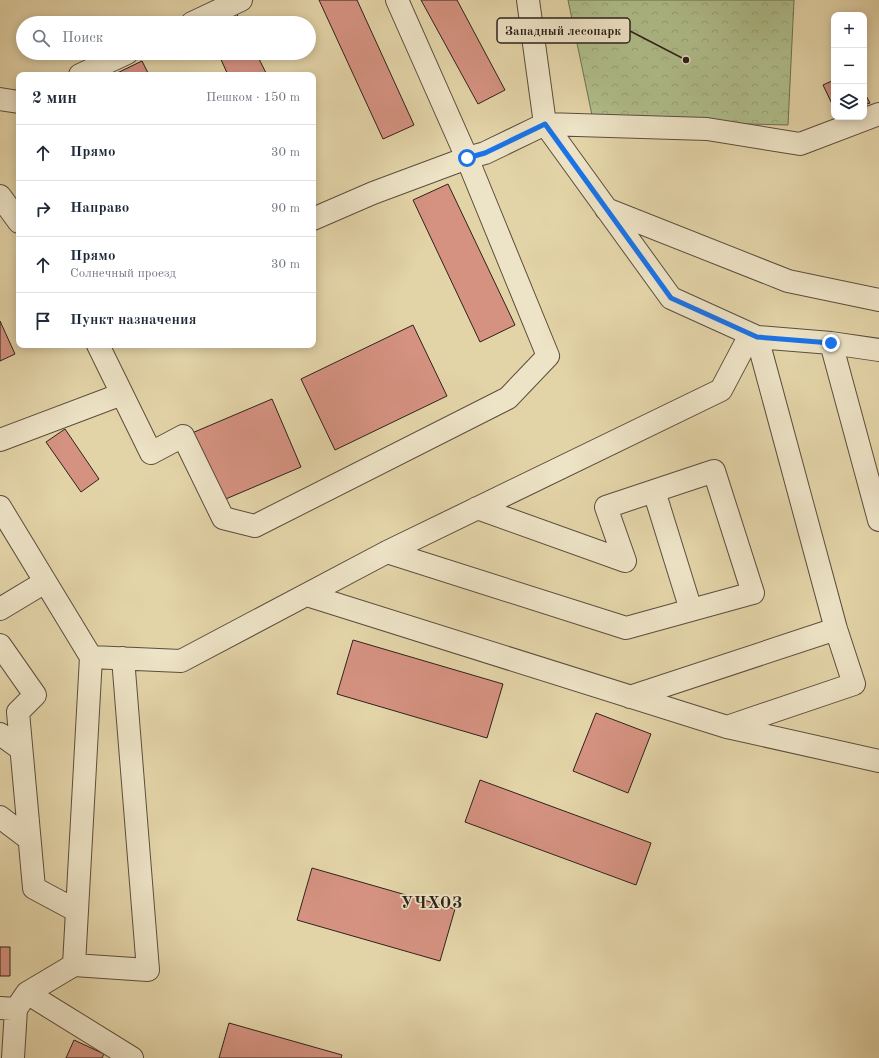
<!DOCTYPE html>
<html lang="ru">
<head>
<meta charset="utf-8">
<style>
  body { margin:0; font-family:"Old Standard TT",serif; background:#f6f6f7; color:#1f2937 }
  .controls { position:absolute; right:12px; top:12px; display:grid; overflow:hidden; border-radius:8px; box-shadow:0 2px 10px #0003 }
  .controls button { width:36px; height:36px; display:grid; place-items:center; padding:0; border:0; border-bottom:1px solid #e0e1e3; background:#fff; color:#1f2937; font:20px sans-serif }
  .stop { position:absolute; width:12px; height:12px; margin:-9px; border:3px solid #1a73e8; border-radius:50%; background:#fff }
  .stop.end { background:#1a73e8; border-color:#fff; box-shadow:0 1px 4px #0008 }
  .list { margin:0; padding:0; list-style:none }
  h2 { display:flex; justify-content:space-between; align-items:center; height:52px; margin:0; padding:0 16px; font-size:17px }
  h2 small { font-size:13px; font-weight:400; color:#747a83 }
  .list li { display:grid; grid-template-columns:26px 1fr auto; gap:12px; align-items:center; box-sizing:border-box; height:56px; padding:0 16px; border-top:1px solid #e0e1e3 }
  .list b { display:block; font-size:15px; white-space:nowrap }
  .list p { margin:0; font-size:13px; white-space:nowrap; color:#747a83 }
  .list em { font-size:13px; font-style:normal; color:#747a83 }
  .icon { flex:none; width:22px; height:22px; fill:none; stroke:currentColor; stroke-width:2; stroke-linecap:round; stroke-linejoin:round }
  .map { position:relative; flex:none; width:879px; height:1058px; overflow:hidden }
  .search { position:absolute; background:#fff; box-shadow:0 2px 10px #0003; left:16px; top:16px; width:300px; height:44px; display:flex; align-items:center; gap:10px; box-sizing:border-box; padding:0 14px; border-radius:22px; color:#747a83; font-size:15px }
  .panel { position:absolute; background:#fff; box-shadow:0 2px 10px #0003; left:16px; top:72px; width:300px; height:276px; border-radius:8px }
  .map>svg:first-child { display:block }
  .forest { fill:url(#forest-crowns); stroke:#6e7053 }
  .building { fill:#d59281; stroke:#2e221b }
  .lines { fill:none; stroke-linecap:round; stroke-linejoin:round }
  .minor-casing { stroke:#5b4e3e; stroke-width:24 }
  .minor { stroke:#ede3c6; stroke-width:22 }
  .route { stroke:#1a73e8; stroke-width:5 }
  .labels { text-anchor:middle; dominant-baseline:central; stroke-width:3.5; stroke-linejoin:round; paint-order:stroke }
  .district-label { font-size:16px; font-weight:bold; letter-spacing:1px; fill:#2e221b; stroke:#ede3c6 }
  .leader { fill:none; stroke:#2e221b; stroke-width:1.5 }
  .callout-dot { fill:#2e221b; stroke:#ede3c6; stroke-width:1.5 }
  .callout { fill:#ede3c6; stroke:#2e221b; stroke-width:1.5 }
  .callout-label { font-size:13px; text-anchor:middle; font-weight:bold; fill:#2e221b }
</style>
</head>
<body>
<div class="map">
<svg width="879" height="1058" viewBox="0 0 879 1058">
  <defs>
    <pattern id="forest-crowns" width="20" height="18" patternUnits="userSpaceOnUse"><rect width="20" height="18" fill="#afbe8b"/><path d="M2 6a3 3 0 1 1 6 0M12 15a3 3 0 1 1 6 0" fill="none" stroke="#97a377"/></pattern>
  </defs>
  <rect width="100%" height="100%" fill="#e3d4a8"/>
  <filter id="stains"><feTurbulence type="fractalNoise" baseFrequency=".005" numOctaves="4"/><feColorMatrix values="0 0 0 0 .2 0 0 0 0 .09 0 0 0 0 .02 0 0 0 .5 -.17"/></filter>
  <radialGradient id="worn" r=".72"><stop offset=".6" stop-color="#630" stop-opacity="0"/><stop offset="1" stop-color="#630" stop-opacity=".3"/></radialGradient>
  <path class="forest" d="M568,0H794L788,125L593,120Z"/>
  <path class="building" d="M319,0H357L414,125L383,139Z
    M421,0H457L505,90L478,104Z
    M236,12L241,23H213Z
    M218,53H256L267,75H228Z
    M142,61L149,75H113Z
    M834,80V108L823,85Z
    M864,92L870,103L864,105Z
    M448,184L515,325L480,342L413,200Z
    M0,321L15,354L0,361Z
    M413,325L447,396L335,450L301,379Z
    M272,399L301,467L214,504L185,436Z
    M65,429L99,479L81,492L46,442Z
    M353,640L503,684L487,738L337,694Z
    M596,713L651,734L628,793L573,771Z
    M480,780L651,843L636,885L465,822Z
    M312,868L455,909L440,961L297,920Z
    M0,947H10V976H0Z
    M229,1023L342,1055L341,1058H219Z
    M74,1040L104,1054L102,1058H66Z"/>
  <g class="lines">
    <g class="minor-casing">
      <path id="minor" d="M528,0L545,124L671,298L757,337L831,343L879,350
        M192,23L241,0
        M80,75L127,53
        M0,99L19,102
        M0,196L19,222
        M606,209L788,281L879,300
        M313,219L373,193L467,158L485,153L545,124L707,129L800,144L879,114
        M831,343L879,520
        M98,345L151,453L183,436L223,518L255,526L508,398L548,356L467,158L397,0
        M0,440L122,394
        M654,491L691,610
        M0,507L91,657L74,965L27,993L16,1009L0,1008
        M387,552L626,628L753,593L714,471L606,507L625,561L477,508
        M307,595L727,727L854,684L836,629L757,337
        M0,609L45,582
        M0,645L35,695L18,712L34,888L77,911
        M91,657L181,661L387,552L721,390L750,335
        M630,697L836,629
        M727,727L879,761
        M0,734L21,749
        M0,817L29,839
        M74,965L148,970L123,658
        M27,993L132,1058
        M13,1058L16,1009"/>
    </g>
    <use href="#minor" class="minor"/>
  </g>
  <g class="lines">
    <path class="route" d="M467,158L485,153L545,124L671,298L757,337L831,343"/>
  </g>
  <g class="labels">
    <g class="district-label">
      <text x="432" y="904">УЧХОЗ</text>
    </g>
  </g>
  <path class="leader" d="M686 60L630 31"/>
  <circle class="callout-dot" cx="686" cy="60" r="4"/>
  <rect class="callout" x="497" y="18" width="133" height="25" rx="4"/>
  <g class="callout-label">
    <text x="563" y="35">Западный лесопарк</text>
  </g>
  <rect width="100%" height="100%" filter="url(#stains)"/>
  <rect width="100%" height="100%" fill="url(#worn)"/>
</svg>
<div class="controls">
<button>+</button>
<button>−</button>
<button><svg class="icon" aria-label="layers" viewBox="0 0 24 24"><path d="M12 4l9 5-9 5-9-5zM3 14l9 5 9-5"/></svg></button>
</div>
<div class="stop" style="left:467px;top:158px"></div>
<div class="stop end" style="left:831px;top:343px"></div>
<div class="search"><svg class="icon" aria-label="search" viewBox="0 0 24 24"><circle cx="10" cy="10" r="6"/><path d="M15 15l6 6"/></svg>Поиск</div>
<section class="panel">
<h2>2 мин<small>Пешком · 150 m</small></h2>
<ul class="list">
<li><svg class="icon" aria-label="ahead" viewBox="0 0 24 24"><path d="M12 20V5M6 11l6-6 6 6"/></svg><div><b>Прямо</b></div><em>30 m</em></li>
<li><svg class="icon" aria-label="right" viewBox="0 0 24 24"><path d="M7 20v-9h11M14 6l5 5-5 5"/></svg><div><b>Направо</b></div><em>90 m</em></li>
<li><svg class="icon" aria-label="ahead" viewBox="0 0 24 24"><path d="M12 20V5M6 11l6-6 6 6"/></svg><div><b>Прямо</b><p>Солнечный проезд</p></div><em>30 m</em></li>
<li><svg class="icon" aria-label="arrive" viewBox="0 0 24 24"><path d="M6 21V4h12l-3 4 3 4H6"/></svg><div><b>Пункт назначения</b></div></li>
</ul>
</section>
</div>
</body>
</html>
